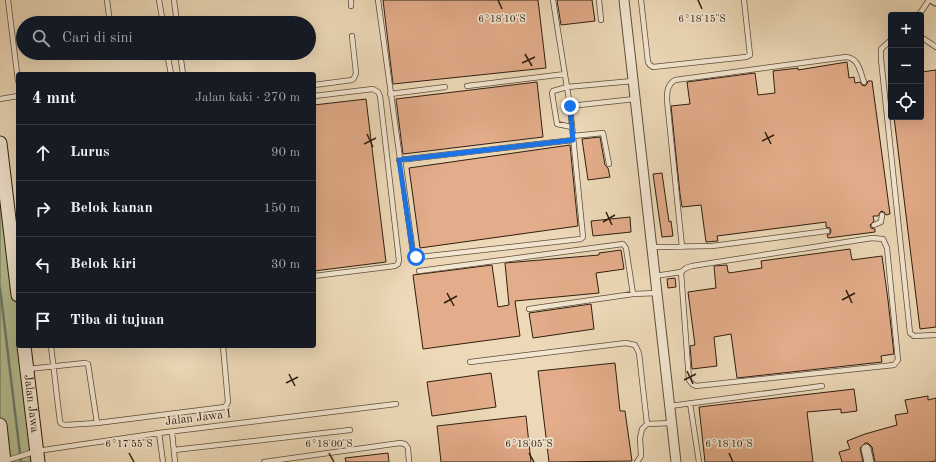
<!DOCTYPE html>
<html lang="id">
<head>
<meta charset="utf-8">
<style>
  body { margin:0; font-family:"Old Standard TT",serif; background:#242831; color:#f1f3f6 }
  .controls { position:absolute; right:12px; top:12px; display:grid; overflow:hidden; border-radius:4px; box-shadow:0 4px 16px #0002 }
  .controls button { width:36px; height:36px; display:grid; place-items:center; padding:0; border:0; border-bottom:1px solid #363941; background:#171b24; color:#f1f3f6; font:20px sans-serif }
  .stop { position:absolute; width:12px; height:12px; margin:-9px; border:3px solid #1a73e8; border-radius:50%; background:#fff }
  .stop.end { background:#1a73e8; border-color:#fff; box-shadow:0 1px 4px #0008 }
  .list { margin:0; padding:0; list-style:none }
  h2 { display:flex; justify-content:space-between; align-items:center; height:52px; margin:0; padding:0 16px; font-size:17px }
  h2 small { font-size:13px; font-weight:400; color:#9ea1a6 }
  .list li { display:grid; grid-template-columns:26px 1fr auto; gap:12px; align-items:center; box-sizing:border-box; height:56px; padding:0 16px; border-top:1px solid #363941 }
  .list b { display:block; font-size:15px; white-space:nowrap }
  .list em { font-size:13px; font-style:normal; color:#9ea1a6 }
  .icon { flex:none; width:22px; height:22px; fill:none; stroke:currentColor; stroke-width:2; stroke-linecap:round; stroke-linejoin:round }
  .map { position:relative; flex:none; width:936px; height:462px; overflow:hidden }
  .search { position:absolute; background:#171b24; box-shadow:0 4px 16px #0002; left:16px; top:16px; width:300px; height:44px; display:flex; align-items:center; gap:10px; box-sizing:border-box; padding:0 14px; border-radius:22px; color:#9ea1a6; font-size:15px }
  .panel { position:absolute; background:#171b24; box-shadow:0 4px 16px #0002; left:16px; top:72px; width:300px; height:276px; border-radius:4px }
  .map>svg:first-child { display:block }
  .green { fill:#b4c092; stroke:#717052 }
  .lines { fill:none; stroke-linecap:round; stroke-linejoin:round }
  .stream { stroke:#6e7c72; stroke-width:2.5 }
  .building { fill:#e3ac8a; stroke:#2e1f11 }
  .lane-casing { stroke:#5e4e3b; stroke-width:6 }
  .street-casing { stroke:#5e4e3b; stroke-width:11 }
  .secondary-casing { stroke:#2e1f11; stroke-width:15 }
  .lane { stroke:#f3e6d1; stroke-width:4.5 }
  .street { stroke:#f3e6d1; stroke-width:9 }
  .secondary { stroke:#f3e6d1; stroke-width:13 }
  .route { stroke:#1a73e8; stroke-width:5 }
  .ticks { fill:none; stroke:#2e1f11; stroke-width:1.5 }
  .labels { text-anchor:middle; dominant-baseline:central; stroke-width:3.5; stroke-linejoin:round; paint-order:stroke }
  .street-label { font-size:12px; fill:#2e1f11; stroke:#f3e6d1 }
  .ticks-label { font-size:10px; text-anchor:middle; fill:#2e1f11; stroke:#f3e6d1; stroke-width:3.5; stroke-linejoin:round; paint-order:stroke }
</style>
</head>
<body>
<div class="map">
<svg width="936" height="462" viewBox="0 0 936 462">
  <rect width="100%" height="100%" fill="#edd9b8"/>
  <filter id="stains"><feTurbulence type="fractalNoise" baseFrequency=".005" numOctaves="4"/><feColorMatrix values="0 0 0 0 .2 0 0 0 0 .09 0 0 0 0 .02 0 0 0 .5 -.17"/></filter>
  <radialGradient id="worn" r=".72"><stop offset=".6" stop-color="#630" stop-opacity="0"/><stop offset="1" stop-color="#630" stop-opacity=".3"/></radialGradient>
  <path class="green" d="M0,143L18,294V346L38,462H4L0,424Z"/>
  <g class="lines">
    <path class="stream" d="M0,288L21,462"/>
  </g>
  <path class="building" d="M383,0H538L546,68L393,84Z
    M557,0H592L595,21L561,25Z
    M847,62L849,78L854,77L855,83L860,82L862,85L865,86L867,84L868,81H872L890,214L886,215L884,212L881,211L878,216H873L874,221L870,225L871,228L875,229V232L828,238L827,235L830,234L831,231L830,228L826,227V222L717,236L718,241L706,242L701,205L682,207L680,194L671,106L690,104L687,82L755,73L758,95L775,93L773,71L798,68V70Z
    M936,70V327L920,329L894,117H921V72Z
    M537,82L543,137L403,154L396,99Z
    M366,99L386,262L314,271V105Z
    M600,137L605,165L608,168L610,177L588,180L582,139Z
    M570,145L578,226L420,248L409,168Z
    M662,173L669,222L671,221L673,236L662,237L653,174Z
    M630,217L631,232L593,236L591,221Z
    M850,249L852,260L882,256L888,300L894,354L881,356L882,362L737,378L731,334L714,337L717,366L692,369L690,346L695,345L688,292L716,288L714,266L727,265L728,272H729V273L762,268L761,261Z
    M621,250L624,269L596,273L599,293L515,301L520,336L423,349L413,275L492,265L498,307L509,305L505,263L599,255V253Z
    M675,278L676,287L668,288L667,279Z
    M591,304L594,329L533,338L529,313Z
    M615,363L620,411H625L632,461L549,462L538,371Z
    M491,373L496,407L432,416L427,382Z
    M854,389L857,411L841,413V409L807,412L813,462H705L699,407Z
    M928,396V400L936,398V461L929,462H875L872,447L868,443H865L860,448L863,462H842L839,452L850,449L847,441L865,434L897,425L895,415L908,413L905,400Z
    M526,416L531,462H441L437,426Z
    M388,453L389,462H346L345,458Z"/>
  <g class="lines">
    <g class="lane-casing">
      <path id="lane" d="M8,0L18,81
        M107,0L110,23
        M159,0L163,23
        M174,0L177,23
        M351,0V6
        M378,0L413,253L416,257H420L581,239L583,237L570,106L553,0
        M599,0L601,20
        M641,0L648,62L650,65L653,67L746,57L750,55L744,0
        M919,15L929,0
        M921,37L936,47
        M891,40L881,49V59L910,333L914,336L936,335
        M167,53L171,74
        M180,53L183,74
        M314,85L352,80L354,78L356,73L352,36
        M467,86L565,74
        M390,94L445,87
        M314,96L373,89L378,92L380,96L399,260L398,264L395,266L314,276
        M0,99L18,96
        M570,106L635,99
        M572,127L557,124L552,93L553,91L567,87L633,81
        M573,136L603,133L609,164
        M399,160L573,140
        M874,225L881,222L882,215
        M652,247L712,246L827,231
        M682,247L667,100C667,92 667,85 675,80L846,57C859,58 860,72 864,82
        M419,271L623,244L626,248L633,294
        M655,276L681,272L686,268L692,266L872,238L883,239L887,248L898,360L894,365L696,386L692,384L689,380L681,272
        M529,309L633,294L657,293
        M51,346L60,422L62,424L65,425L97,423L225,407L228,402L223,346
        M470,362L626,343L635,345L639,353L647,424L672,423
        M28,369L85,363L88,364L97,423
        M690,403L699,462
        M670,406L822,386
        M172,432L175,462
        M159,433L163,462
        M174,450L350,430
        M5,461L37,451L159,433L396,404
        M264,462L400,443L405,444L408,448L409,462
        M637,462L641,456L640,438L642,429L647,424"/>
    </g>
    <g class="street-casing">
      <path id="street" d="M624,0L676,462
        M934,0L936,1
        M866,449L869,462"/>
    </g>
    <g class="secondary-casing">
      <g id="secondary">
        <path d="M0,143L18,295"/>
        <path id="s1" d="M24,346L38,462"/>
        <path d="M0,425L4,462"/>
      </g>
    </g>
    <use href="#lane" class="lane"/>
    <use href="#street" class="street"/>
    <use href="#secondary" class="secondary"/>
  </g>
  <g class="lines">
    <path class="route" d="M416,257L413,253L399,160L573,140L570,106"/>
  </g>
  <path class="ticks" d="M498,0L502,9M698,0L702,9M525,54L532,66M522,63L535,57M765,132L771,144M367,134L373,147M762,141L774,135M364,144L376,138M606,212L612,225M603,222L615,215M846,290L852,303M447,293L454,306M842,300L855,293M444,303L457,296M687,371L693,384M289,374L295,386M684,380L696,374M286,383L298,377M129,453L134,462M329,453L334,462M529,453L534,462M729,453L733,462"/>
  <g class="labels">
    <g class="street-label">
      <text stroke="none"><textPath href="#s1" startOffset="58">Jalan Jawa</textPath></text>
      <text transform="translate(198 418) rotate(-7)">Jalan Jawa I</text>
    </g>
  </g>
  <g class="ticks-label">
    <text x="502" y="22">6°18'10"S</text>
    <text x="702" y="22">6°18'15"S</text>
    <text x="129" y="447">6°17'55"S</text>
    <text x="329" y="447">6°18'00"S</text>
    <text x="529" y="447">6°18'05"S</text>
    <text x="729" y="447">6°18'10"S</text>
  </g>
  <rect width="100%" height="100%" filter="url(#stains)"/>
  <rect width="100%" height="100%" fill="url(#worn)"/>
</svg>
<div class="controls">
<button>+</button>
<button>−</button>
<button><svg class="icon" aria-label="locate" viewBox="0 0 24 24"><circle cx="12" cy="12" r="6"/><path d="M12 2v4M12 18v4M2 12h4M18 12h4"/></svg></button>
</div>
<div class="stop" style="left:416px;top:257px"></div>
<div class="stop end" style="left:570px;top:106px"></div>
<div class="search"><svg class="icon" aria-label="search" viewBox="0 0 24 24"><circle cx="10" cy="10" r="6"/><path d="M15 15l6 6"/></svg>Cari di sini</div>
<section class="panel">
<h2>4 mnt<small>Jalan kaki · 270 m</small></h2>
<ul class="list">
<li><svg class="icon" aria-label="ahead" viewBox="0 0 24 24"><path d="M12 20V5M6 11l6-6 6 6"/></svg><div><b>Lurus</b></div><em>90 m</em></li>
<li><svg class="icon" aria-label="right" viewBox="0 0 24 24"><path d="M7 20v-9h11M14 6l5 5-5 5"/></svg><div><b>Belok kanan</b></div><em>150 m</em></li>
<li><svg class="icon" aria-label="left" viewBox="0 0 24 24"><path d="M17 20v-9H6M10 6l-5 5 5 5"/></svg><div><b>Belok kiri</b></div><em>30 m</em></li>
<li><svg class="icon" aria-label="arrive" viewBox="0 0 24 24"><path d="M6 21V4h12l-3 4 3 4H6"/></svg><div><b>Tiba di tujuan</b></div></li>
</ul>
</section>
</div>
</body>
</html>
